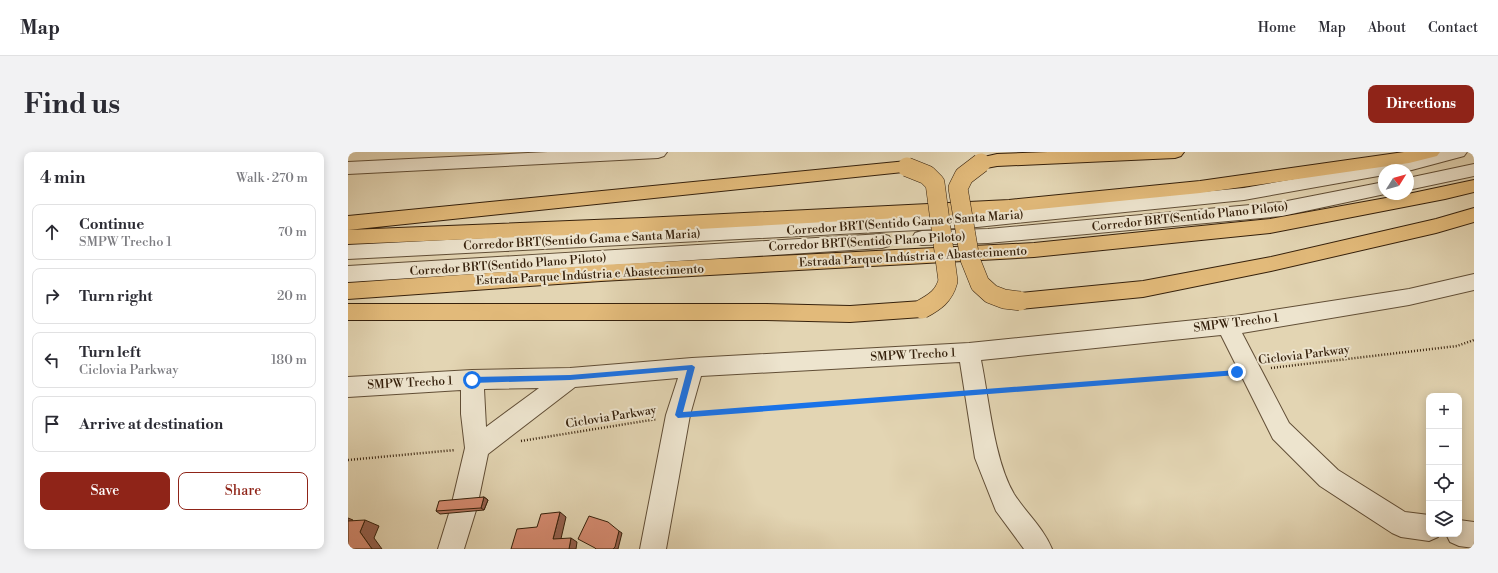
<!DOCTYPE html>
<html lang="en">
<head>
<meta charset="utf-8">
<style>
  body { margin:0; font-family:"Libre Bodoni",serif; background:#f2f2f3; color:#2b2b33 }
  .controls { position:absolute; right:12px; bottom:12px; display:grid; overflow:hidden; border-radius:8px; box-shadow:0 2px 10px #0003 }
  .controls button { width:36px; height:36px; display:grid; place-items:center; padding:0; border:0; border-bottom:1px solid #e1e1e2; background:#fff; color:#2b2b33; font:20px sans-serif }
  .compass { position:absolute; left:1030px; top:12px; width:36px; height:36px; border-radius:50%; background:#fff; box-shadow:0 2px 10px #0003; rotate:53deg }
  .stop { position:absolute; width:12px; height:12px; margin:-9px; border:3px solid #1a73e8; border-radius:50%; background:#fff }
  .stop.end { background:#1a73e8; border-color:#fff; box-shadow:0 1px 4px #0008 }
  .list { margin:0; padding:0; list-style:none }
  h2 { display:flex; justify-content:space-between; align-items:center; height:52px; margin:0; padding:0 16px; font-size:17px }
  h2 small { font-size:13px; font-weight:400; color:#7c7c81 }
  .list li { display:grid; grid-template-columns:26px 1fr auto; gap:12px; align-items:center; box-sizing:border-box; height:56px; margin:0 8px 8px; padding:0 8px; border:1px solid #e1e1e2; border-radius:8px }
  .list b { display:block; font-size:15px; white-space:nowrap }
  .list p { margin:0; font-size:13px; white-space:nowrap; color:#7c7c81 }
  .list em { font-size:13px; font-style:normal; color:#7c7c81 }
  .actions { display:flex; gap:8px; padding:12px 16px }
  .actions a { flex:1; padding:9px 0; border:1px solid #8f2418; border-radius:8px; text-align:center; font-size:14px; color:#8f2418 }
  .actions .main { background:#8f2418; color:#fff }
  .icon { flex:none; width:22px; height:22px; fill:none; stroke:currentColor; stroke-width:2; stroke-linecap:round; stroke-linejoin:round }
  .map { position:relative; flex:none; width:1126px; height:397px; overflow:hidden; border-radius:8px }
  header { display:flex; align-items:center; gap:24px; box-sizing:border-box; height:56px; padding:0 20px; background:#fff; border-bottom:1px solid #e1e1e2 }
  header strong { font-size:19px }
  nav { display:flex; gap:22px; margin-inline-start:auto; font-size:14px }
  .intro { display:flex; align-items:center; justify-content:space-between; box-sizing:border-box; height:96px; padding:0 24px }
  h1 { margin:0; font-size:28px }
  .button { padding:10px 18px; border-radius:8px; background:#8f2418; color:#fff; font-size:14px; font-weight:700 }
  main { display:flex; gap:24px; padding:0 24px }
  aside { flex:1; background:#fff; border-radius:8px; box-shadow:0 2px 10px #0003 }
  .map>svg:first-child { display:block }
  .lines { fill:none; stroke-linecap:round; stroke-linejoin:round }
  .minor-casing { stroke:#614e36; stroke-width:2 }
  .highway-casing { stroke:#36210c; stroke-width:2 }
  .path { stroke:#36210c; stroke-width:2.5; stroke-dasharray:1 2; stroke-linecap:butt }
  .minor { fill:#ede4ce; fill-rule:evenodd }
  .highway { fill:#e2ba7a; fill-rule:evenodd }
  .highway-bridge-casing { stroke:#36210c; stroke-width:20; stroke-linecap:butt }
  .highway-bridge { stroke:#e2ba7a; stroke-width:19 }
  .wall { fill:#b87862; stroke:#36210c }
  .shaded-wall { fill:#966250; stroke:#36210c }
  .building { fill:#d68c72; stroke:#36210c }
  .route { fill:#1a73e8 }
  .labels { text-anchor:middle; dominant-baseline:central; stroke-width:4; stroke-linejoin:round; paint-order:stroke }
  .street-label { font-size:12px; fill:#36210c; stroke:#ede4ce }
</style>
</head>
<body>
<header>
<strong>Map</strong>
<nav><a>Home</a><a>Map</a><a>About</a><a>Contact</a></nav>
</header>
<div class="intro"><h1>Find us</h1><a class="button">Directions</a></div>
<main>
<aside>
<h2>4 min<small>Walk · 270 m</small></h2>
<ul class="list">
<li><svg class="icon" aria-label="ahead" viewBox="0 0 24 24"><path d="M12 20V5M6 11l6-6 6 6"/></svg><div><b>Continue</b><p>SMPW Trecho 1</p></div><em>70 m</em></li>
<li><svg class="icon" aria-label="right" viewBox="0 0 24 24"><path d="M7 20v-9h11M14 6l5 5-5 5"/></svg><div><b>Turn right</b></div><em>20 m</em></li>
<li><svg class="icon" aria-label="left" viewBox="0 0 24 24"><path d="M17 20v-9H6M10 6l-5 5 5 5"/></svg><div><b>Turn left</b><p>Ciclovia Parkway</p></div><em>180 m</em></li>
<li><svg class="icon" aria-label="arrive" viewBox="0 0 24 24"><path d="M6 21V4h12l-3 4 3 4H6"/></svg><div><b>Arrive at destination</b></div></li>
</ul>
<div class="actions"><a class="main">Save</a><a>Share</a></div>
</aside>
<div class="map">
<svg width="1126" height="397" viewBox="0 0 1126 397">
  <rect width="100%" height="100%" fill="#e3d5b3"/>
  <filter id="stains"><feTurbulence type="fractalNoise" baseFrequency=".005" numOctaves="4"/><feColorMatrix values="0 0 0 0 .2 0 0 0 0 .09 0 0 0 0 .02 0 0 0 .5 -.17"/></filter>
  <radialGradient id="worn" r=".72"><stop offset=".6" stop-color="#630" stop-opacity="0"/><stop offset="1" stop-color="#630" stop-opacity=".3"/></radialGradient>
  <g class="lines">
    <g class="minor-casing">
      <path id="minor" d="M200,0H319L316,4L310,6L0,22V10Z
        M1088,0H1119L1116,4L1060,19L1036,18V23L896,48L629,75L0,107V93L629,61L896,36L1059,7Z
        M1126,12V24L1060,38V26Z
        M1036,30L1037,42L934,64L640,91L574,93L567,91L564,86L567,81L574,79L640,77L934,50Z
        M534,82L541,84L544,89L541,94L534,96L0,130V114Z
        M1126,122V138L1061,153L894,181L941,271L990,318L1057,360L1081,363V382H1092L1090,385L1081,389L1053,385L1044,381L972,334L925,287L873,183L633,208C641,247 646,308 666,342C678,361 695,375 704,397H676L648,359L627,306L612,210L353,224L342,263L318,397H292L318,263L330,226L227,235L140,302L129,355L116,397H90L103,355L117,296L113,262V238L0,245V225L124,218L222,216L344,206L621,191L887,164L1061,137ZM191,236L138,275L136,237Z
        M1111,368L1126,370V396L1111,394L1102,390L1098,382H1111Z"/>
    </g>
    <g class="highway-casing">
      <path id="highway" d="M700,0H836L833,4L827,6L649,14L633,17L627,15L624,11L627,7L649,2Z
        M1056,0H1092L1089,4L1061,11L852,41L661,60L295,80L0,92V78L295,66L661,48L852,29Z
        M559,9L565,11L568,15L565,19L0,78V64Z
        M1126,28V40L1097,47L922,81L686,105L253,129L0,147V131L253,113L686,91L922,67L1060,42Z
        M1126,56V70L1088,81L923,119L795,145L672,157L665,155L662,149L665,143L672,141L795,129L923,105L1088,67Z
        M574,149L581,151L585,157L581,163L574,165L502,170L418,168H0V152H418L502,154Z"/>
    </g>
    <path class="path" d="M923,216L1109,194L1126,188
      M648,239L881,221
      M353,261L607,242
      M173,289L309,267
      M0,308L107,298"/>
    <use href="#minor" class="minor"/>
    <use href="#highway" class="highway"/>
    <g class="highway-bridge-casing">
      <path id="highway-bridge" d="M633,11L616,24L610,36L622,107L632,132L643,142L656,147L672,149
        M559,15L579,23L587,31L600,129C596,144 587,150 574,157"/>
    </g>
    <use href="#highway-bridge" class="highway-bridge"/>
  </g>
  <path class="wall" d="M136,345L140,348L136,358L92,362L88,359Z"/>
  <path class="shaded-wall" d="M136,345L140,348L136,358L133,356Z
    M212,360L218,365L212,391L205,387Z
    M0,366L5,368L0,380Z
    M17,368L31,374L26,386L34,397H24L12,380Z
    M271,379L274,381L270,397H265Z
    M223,386L229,390L228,397H221Z"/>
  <path class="building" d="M136,345L133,356L88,359L91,349Z
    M212,360L205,387L223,386L221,397H163L169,377L189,375L193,362Z
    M241,364L260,370L271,379L267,395L265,397H248L247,396L230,387Z
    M17,368L12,380L24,397H0V369Z"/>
  <path class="route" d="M344,213L347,215L335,260L889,218L892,220L889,223L330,266L327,263L339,218L222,228L124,231L121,228L124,225L222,223Z"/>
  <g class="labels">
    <g class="street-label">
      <text transform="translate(842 65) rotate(-6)">Corredor BRT(Sentido Plano Piloto)</text>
      <text transform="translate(557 71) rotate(-4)">Corredor BRT(Sentido Gama e Santa Maria)</text>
      <text transform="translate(234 88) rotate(-3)">Corredor BRT(Sentido Gama e Santa Maria)</text>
      <text transform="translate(519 90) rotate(-3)">Corredor BRT(Sentido Plano Piloto)</text>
      <text transform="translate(565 105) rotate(-3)">Estrada Parque Indústria e Abastecimento</text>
      <text transform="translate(160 113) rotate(-4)">Corredor BRT(Sentido Plano Piloto)</text>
      <text transform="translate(242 123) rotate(-3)">Estrada Parque Indústria e Abastecimento</text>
      <text transform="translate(888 171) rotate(-7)">SMPW Trecho 1</text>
      <text transform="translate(565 203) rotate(-3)">SMPW Trecho 1</text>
      <text transform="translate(956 203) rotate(-7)">Ciclovia Parkway</text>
      <text transform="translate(62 231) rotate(-3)">SMPW Trecho 1</text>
      <text transform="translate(263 265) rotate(-9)">Ciclovia Parkway</text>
    </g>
  </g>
  <rect width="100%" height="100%" filter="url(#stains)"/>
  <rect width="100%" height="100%" fill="url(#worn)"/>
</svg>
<div class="controls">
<button>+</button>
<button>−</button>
<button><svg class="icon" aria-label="locate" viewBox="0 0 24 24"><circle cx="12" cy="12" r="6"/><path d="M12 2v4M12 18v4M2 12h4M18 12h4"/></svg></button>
<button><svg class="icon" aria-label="layers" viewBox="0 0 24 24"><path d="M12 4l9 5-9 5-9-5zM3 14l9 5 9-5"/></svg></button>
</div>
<svg class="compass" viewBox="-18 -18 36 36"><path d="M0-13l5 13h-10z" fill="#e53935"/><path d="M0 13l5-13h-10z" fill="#7c7c81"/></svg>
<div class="stop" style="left:124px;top:228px"></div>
<div class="stop end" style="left:889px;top:220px"></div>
</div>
</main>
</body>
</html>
